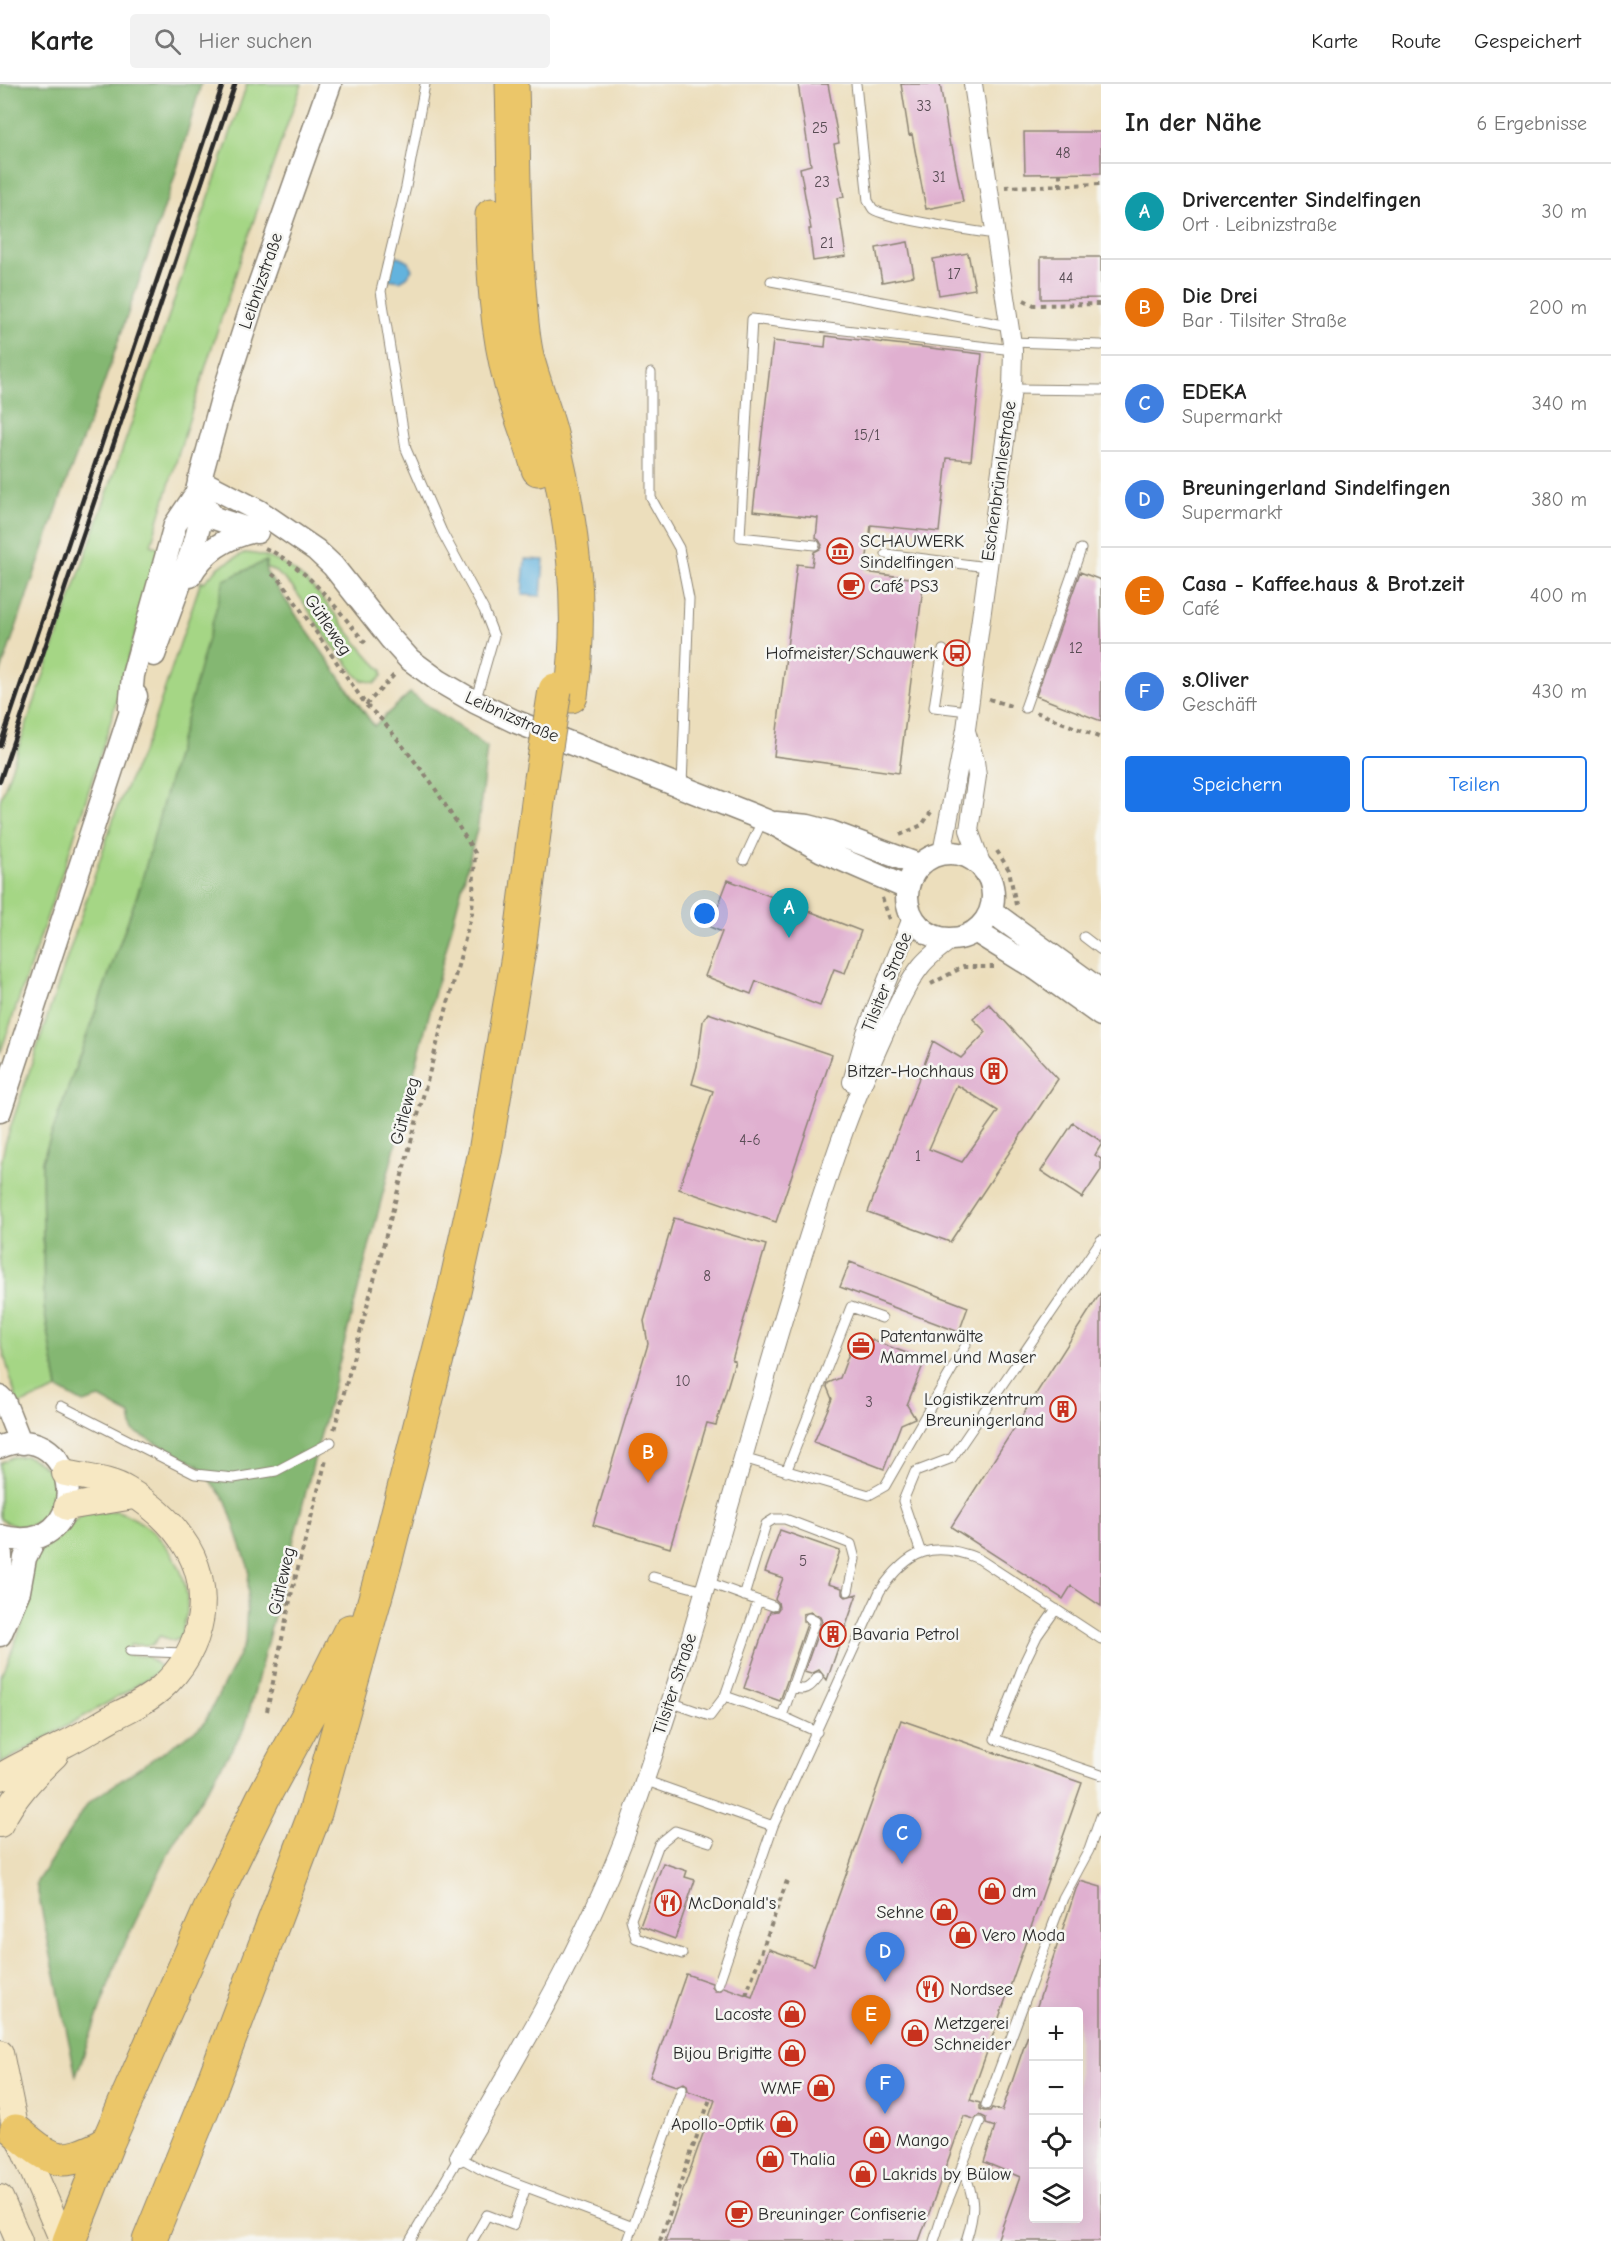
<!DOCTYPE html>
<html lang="de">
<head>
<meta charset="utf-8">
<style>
  body { margin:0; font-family:"Comic Neue",sans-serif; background:#f2f2f2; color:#222 }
  .controls { position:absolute; right:18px; bottom:18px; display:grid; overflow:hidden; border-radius:6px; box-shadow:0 6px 24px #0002 }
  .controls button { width:54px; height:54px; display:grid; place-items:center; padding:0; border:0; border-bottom:2px solid #e0e0e0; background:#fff; color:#222; font:30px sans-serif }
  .you { position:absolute; left:705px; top:830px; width:21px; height:21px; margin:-15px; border:4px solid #fff; border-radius:50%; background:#1a73e8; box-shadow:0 0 0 9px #1a73e833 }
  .badge { display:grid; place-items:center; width:39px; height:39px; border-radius:50%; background:#1a73e8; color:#fff; font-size:20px; font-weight:700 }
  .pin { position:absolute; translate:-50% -50px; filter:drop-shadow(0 2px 3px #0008) }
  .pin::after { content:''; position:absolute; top:32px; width:21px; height:18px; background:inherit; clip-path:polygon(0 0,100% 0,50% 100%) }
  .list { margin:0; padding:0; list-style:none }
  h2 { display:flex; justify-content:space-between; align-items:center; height:78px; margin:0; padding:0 24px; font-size:26px }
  h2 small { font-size:20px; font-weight:400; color:#767676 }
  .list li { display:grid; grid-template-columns:39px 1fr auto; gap:18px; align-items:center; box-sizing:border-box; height:96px; padding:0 24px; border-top:2px solid #e0e0e0 }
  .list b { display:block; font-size:22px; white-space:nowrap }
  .list p { margin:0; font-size:20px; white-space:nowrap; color:#767676 }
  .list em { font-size:20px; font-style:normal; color:#767676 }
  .actions { display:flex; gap:12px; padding:18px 24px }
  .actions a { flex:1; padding:14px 0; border:2px solid #1a73e8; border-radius:6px; text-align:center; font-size:21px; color:#1a73e8 }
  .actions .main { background:#1a73e8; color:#fff }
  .icon { flex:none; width:33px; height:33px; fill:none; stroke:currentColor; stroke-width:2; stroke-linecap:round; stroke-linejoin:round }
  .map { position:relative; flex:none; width:1101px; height:2157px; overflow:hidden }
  header { display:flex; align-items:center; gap:36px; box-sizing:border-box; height:84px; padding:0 30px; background:#fff; border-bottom:2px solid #e0e0e0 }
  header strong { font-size:28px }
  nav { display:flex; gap:33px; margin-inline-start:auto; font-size:21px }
  .search { width:420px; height:54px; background:#f2f2f2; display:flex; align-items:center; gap:15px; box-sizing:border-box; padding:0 21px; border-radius:6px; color:#767676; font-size:22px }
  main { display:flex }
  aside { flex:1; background:#fff }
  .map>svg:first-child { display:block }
  .green { fill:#a5d685; stroke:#688058; stroke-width:1.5 }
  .forest { fill:#84b772; stroke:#58714e; stroke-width:1.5 }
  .water { fill:#64b3de; stroke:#486f84; stroke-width:1.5 }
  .building { fill:#e0b0d0; fill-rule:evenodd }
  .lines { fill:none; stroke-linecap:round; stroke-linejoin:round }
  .service-casing { stroke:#8c8474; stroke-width:11 }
  .minor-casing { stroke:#8c8474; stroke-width:20 }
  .tertiary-casing { stroke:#8c8474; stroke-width:25 }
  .secondary-casing { stroke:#8c8474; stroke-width:28 }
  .motorway-casing { stroke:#8c8474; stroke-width:35 }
  .path { stroke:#8c8474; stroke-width:4; stroke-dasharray:4.5 4.5; stroke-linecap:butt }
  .service { stroke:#fff; stroke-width:9 }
  .minor { stroke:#fff; stroke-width:18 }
  .tertiary { stroke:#fff; stroke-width:22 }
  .secondary { stroke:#f7e8c3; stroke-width:26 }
  .motorway { stroke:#ebc669; stroke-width:33 }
  .rail { stroke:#2b2b2b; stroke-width:4.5 }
  .motorway-bridge-casing { stroke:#8c8474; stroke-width:35; stroke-linecap:butt }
  .motorway-bridge { stroke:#ebc669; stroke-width:33 }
  .labels { text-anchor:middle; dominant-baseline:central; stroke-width:5; stroke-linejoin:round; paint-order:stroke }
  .number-label { font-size:15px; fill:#584c54 }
  .street-label { font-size:18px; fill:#2b2b2b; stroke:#f6f6f2 }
  .poi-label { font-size:18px; fill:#2b2b2b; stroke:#f6f6f2; text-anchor:start }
</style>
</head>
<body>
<header>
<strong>Karte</strong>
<div class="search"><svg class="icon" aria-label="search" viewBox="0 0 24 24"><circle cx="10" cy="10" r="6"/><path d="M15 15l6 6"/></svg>Hier suchen</div>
<nav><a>Karte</a><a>Route</a><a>Gespeichert</a></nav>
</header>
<main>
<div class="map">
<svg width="1101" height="2157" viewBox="0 0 1101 2157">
  <rect width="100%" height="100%" fill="#f6f6f2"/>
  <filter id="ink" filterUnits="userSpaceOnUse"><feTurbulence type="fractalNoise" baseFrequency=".0167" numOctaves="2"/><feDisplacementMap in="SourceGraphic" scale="12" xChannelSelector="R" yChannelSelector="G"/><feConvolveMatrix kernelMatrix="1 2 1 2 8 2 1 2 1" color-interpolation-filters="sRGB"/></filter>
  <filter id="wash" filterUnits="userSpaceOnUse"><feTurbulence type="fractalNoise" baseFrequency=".008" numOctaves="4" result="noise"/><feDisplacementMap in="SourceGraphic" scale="24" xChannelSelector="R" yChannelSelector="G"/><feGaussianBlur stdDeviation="1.35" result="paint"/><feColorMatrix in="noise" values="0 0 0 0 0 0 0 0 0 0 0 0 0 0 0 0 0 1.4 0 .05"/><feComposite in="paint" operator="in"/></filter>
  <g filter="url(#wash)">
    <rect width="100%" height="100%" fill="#ecdebc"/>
    <path class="green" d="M247,0H302C246,152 197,306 151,461L160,464L109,643L68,772L0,970V717L165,243Z
      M244,469C311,471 338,547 382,586V592L375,599L362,596L356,591C348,578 336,567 327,554C309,530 295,495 266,483V478L140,803L42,1077L44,1223L58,1305L18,1321L0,1256V1085L5,1060L118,721L147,658L201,497L203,499L219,483Z
      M26,1372C86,1396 44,1464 0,1435V1379L12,1373Z
      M117,1427C158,1441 190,1482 187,1527C186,1536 182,1546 180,1554L174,1557L160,1552L152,1561H130L128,1571L147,1572L163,1585L123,1610L0,1680V1593L5,1585L24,1535L31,1483L35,1474L42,1465L57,1455L73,1438L85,1429Z"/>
    <path class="forest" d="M0,0H201L174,95L104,299L68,393L0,590Z
      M266,477V488L374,642L410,609L487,663L478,741L245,1644L174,1758L120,1869L76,1992L36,1799L89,1718L203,1641L245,1559L249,1485L226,1417L198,1381L133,1347L130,1331L100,1314L83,1319L58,1305L44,1223L42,1077L140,803L224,496Z"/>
    <path class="water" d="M398,172L409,178L412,186L407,193L400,197L388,195V175Z
      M525,475L544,476L541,512L522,511Z"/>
    <g id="blocks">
      <path class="building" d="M798,0H828L839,59L834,60L844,113L837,114L846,172L813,177L809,145H811L800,84L811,81Z
        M901,0H940L950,62H952L963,118L926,125L912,50L909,51Z
        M1024,48H1101V89L1025,90Z
        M908,158L914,192L882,198L876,164Z
        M968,169L975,205L939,211L933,175Z
        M1041,173H1101V214L1041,215Z
        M826,252L982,270L971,376L947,374L939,448L871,441L865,488L924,496L899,689L774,672L797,480L812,482L814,468L820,465L822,461L819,456L816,454L818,434L753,427L773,257L825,263Z
        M1080,488L1101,496V637L1036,612Z
        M728,796L861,847L845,889L834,885L820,922L756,897L751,910L705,892L722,848L710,843Z
        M989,920L1058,995L950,1158L868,1128L933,957L961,974L986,948L973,935ZM957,1001L998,1027L962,1078L929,1065Z
        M708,929L832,971L776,1138L679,1105L713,1007L692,1000L697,982L703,937Z
        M1073,1039L1101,1057V1061L1095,1071L1101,1075V1086L1082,1114L1041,1087Z
        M674,1134L766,1161L732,1276L735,1277L716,1341L707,1339L670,1464L593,1441L648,1260L644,1237Z
        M850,1178L968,1223L959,1248L840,1203Z
        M1101,1208V1522L1071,1502L1063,1515L951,1443Z
        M856,1250L925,1276L907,1321L915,1334L901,1340L884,1385L814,1358L832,1315L827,1303L828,1299L840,1294Z
        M780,1446L840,1467L828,1500L842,1504V1510L846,1513L857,1510L827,1596L819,1586L811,1590L804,1588L822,1537L820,1533L811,1528L803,1530V1537L807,1540L780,1617L744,1604L770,1528L777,1527L779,1524L778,1518L775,1515L783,1494L765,1488Z
        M901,1636L1082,1699L970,2016L980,2019V2025L984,2027H990L992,2024L1002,2027L1031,1942L1034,1943V2134H1078V1928H1035L1076,1805L1080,1797L1101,1803V2157H997L1020,2093L984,2078L995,2043L986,2040V2034L980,2031L974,2035L964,2032L919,2157H665L715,2016L688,2007L687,2001L684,1999L676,2002L650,1993L686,1890L712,1899V1903L715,1907H720L724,1903L752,1913L769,1865L814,1881Z
        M663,1779L687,1787L685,1793L695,1796L675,1855L640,1842Z"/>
    </g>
  </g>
  <g filter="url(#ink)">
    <use href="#blocks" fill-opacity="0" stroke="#8c8474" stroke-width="1.5"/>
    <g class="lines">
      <g class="service-casing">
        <path id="service" d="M425,0L406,103L381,207L406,365L442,448L484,526L494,552L475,618
          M856,0L868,117C869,118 872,124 873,125C884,134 978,148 996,150
          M771,197L1009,242
          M1011,258L1101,261
          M651,289V414L679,464L689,515L682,702
          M1012,305L1101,306
          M815,461L740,453L752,235L1013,266
          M886,470L987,483
          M943,566L934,623L968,627
          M1025,624L1081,465
          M744,776L763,735
          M1084,853L1101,866
          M61,1322L195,1390L234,1394L276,1387L331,1358
          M743,1374L869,1411L885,1402L966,1261
          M786,1388L851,1223L882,1234
          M921,1469L903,1417L915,1388L952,1374L1101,1156
          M653,1493L704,1507
          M707,1498L773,1522
          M744,1512L766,1440L774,1435H785L851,1460L855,1475L848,1507
          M1056,1525L1037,1552L1025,1577L995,1655L1101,1691
          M130,1567L184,1569
          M792,1603C805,1608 810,1604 818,1593
          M725,1612L782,1632L817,1648
          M670,1618L710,1632L725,1612L758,1517
          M782,1632L815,1537L809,1534
          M644,1696L773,1742
          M682,1870L636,1854L631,1835L659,1760L675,1747L710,1758
          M718,1901L773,1742L880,1507C908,1466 933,1456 979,1475L1101,1555
          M986,2021L1063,1814L1089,1766L1101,1732
          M962,2081C974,2115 977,2122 966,2157
          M410,2157L459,2073L484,2087L633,2143
          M472,2157L487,2131L513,2141L526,2103
          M628,2157L682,2005
          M934,2157L944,2126L980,2038"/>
      </g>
      <g class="minor-casing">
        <path id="minor" d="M966,647L975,677L977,692L969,746L982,782
          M942,769L966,645L1012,305L1013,266L973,0
          M852,998L866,949L912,834
          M459,2073C522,1964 588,1856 631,1736C673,1618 708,1496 743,1374C774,1263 806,1153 845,1044C857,1011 871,979 886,946C896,925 906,901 921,882C929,872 940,864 951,856"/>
      </g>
      <g class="tertiary-casing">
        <path id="tertiary" d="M199,396L259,427L316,466L333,482L390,554L409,575L439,597L475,618L514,637L750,730L772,739L822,767L907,804
          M198,413L214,434L257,448
          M190,492C204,466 227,453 255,447
          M154,571L195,458L202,431L196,410
          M130,625L133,591L175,441L196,410L223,311L253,218L330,0
          M776,739L808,742L831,748L919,781
          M907 812a43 43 0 1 1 86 0a43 43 0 1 1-86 0Z
          M991,827L1101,907
          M975,847L1038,886L1101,931
          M0,1027L136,612
          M0,1313L4,1317L19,1355L23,1359
          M0,1363C82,1330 98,1478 0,1452
          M0,1453L4,1535
          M0,1551L19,1507L25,1474L35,1454"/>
      </g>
      <g class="secondary-casing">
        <path id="secondary" d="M67,1423L134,1412
          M0,1693C23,1679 42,1671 65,1660C81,1652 97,1642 113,1633C129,1625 146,1617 160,1605C204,1567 217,1503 181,1454C168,1435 147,1418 127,1406C110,1395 85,1394 65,1389
          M0,1740C13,1713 33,1692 55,1671
          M0,1969L16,2047L63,2157
          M0,2114L19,2157"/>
      </g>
      <g class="motorway-casing">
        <path id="motorway" d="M512,0C514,68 513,137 519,204C521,227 522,250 527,272C533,297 543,321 550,346C572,433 584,522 571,612
          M492,131C493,188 496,245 511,301C519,330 531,357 538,385
          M16,2047C55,2080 60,2083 107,2060
          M69,2157L107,2060L222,1798L263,1714L308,1631L350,1547
          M149,2157L211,2004L315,1729L386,1475L454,1208L485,1068L519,866L541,695"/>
      </g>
      <path class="path" d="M1060,89V101
        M1005,103L1101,100
        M1024,216L1034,221L1101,220
        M265,464C310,485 336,524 367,561
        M272,490L281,497L366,621L383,637L431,698L475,769L472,829L334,1346
        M989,615L1014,623
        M366,621L396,589
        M1036,628L1101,654
        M900,751L922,741L931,728
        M997,767L1009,786L1016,821
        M882,814L891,838
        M931,900L963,883H994
        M267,1627L292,1507L326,1376
        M746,1911L788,1794
        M660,2157L710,2015"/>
      <use href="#service" class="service"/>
      <use href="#minor" class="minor"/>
      <use href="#tertiary" class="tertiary"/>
      <use href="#secondary" class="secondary"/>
      <use href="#motorway" class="motorway"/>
      <path class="rail" d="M0,662L223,0
        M0,697L235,0"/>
      <g class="motorway-bridge-casing">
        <path id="motorway-bridge" d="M541,695L555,606"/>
      </g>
      <use href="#motorway-bridge" class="motorway-bridge"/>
    </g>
  </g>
  <defs>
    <g id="museum-ring" transform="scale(1.35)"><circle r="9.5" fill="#f6f6f2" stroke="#c8321e" stroke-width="1.5"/><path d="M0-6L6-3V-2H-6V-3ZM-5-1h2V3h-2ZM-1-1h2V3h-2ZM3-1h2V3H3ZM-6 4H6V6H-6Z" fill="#c8321e"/></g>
    <g id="cafe-ring" transform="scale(1.35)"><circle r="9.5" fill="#f6f6f2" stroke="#c8321e" stroke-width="1.5"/><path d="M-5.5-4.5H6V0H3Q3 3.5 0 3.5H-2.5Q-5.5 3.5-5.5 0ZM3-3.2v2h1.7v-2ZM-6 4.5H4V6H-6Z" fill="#c8321e"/></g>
    <g id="bus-ring" transform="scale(1.35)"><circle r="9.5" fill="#f6f6f2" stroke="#c8321e" stroke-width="1.5"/><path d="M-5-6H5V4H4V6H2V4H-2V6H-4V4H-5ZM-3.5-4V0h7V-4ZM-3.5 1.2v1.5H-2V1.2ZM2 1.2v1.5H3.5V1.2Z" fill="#c8321e"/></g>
    <g id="building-ring" transform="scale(1.35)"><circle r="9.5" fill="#f6f6f2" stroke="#c8321e" stroke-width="1.5"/><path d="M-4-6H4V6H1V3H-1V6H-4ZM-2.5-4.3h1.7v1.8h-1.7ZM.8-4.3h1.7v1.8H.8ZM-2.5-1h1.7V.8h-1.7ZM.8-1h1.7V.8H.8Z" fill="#c8321e"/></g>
    <g id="office-ring" transform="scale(1.35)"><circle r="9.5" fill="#f6f6f2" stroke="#c8321e" stroke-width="1.5"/><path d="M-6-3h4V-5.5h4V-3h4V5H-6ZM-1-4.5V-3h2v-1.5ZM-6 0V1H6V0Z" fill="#c8321e"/></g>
    <g id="shop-ring" transform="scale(1.35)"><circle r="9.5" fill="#f6f6f2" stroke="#c8321e" stroke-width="1.5"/><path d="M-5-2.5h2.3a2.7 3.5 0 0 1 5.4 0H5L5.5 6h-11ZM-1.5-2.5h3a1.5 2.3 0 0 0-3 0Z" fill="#c8321e"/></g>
    <g id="restaurant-ring" transform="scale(1.35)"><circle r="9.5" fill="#f6f6f2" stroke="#c8321e" stroke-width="1.5"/><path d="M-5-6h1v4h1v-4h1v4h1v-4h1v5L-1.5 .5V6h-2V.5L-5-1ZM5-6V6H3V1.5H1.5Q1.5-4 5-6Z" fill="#c8321e"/></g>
  </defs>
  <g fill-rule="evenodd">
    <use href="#museum-ring" x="840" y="467"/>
    <use href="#cafe-ring" x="851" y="502"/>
    <use href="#bus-ring" x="957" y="569"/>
    <use href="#building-ring" x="994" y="987"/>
    <use href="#office-ring" x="861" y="1262"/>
    <use href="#building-ring" x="1063" y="1325"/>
    <use href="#building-ring" x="833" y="1550"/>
    <use href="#shop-ring" x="992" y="1807"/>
    <use href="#restaurant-ring" x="668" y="1819"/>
    <use href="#shop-ring" x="944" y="1828"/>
    <use href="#shop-ring" x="963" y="1851"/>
    <use href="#restaurant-ring" x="930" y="1905"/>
    <use href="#shop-ring" x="792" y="1930"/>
    <use href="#shop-ring" x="915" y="1949"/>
    <use href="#shop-ring" x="792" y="1969"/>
    <use href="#shop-ring" x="821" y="2004"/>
    <use href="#shop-ring" x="784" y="2040"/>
    <use href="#shop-ring" x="877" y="2056"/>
    <use href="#shop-ring" x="770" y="2075"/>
    <use href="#shop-ring" x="863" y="2090"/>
    <use href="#cafe-ring" x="739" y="2130"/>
  </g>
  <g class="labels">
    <g class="number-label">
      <text x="924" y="22">33</text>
      <text x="820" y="44">25</text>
      <text x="1063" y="69">48</text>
      <text x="939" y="93">31</text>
      <text x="822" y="98">23</text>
      <text x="827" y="159">21</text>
      <text x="954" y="190">17</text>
      <text x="1066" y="194">44</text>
      <text x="867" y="351">15/1</text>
      <text x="1076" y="564">12</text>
      <text x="750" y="1056">4-6</text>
      <text x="918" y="1072">1</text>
      <text x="707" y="1192">8</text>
      <text x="683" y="1297">10</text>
      <text x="869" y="1318">3</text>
      <text x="803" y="1477">5</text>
    </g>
    <g class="street-label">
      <text transform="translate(261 197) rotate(-71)">Leibnizstraße</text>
      <text transform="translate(999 397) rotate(-82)">Eschenbrünnlestraße</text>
      <text transform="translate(328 541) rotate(56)">Gütleweg</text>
      <text transform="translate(512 633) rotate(24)">Leibnizstraße</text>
      <text transform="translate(887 898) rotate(-68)">Tilsiter Straße</text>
      <text transform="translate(405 1027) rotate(-75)">Gütleweg</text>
      <text transform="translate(282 1497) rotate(-77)">Gütleweg</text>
      <text transform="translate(675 1600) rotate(-72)">Tilsiter Straße</text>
    </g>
    <g class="poi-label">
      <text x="860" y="457">SCHAUWERK<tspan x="860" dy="21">Sindelfingen</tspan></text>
      <text x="870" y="502">Café PS3</text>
      <text x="938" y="569" text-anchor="end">Hofmeister/Schauwerk</text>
      <text x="974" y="987" text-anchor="end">Bitzer-Hochhaus</text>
      <text x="880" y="1252">Patentanwälte<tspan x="880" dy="21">Mammel und Maser</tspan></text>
      <text x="1044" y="1315" text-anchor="end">Logistikzentrum<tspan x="1044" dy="21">Breuningerland</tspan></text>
      <text x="852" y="1550">Bavaria Petrol</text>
      <text x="1012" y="1807">dm</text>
      <text x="688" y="1819">McDonald's</text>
      <text x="924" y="1828" text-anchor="end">Sehne</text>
      <text x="982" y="1851">Vero Moda</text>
      <text x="950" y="1905">Nordsee</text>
      <text x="772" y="1930" text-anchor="end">Lacoste</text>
      <text x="934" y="1939">Metzgerei<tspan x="934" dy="21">Schneider</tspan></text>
      <text x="772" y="1969" text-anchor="end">Bijou Brigitte</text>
      <text x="802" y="2004" text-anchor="end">WMF</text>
      <text x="764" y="2040" text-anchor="end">Apollo-Optik</text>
      <text x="896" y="2056">Mango</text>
      <text x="790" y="2075">Thalia</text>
      <text x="882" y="2090">Lakrids by Bülow</text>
      <text x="758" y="2130">Breuninger Confiserie</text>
    </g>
  </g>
</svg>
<div class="controls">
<button>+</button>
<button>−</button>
<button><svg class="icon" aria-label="locate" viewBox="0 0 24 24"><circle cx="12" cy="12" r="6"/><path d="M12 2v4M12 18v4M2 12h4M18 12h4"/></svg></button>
<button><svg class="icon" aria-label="layers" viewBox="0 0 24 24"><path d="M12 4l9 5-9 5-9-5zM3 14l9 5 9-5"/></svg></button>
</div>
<div class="you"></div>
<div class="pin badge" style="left:789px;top:854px;background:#0f9aa8">A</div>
<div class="pin badge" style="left:648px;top:1399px;background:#e8710a">B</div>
<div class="pin badge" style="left:902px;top:1780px;background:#3f7fe0">C</div>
<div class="pin badge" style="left:885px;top:1898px;background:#3f7fe0">D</div>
<div class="pin badge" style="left:871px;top:1961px;background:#e8710a">E</div>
<div class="pin badge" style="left:885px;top:2030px;background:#3f7fe0">F</div>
</div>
<aside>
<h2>In der Nähe<small>6 Ergebnisse</small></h2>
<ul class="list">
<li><span class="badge" style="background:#0f9aa8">A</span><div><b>Drivercenter Sindelfingen</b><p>Ort · Leibnizstraße</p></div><em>30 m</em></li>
<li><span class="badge" style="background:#e8710a">B</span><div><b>Die Drei</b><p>Bar · Tilsiter Straße</p></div><em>200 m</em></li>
<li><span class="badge" style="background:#3f7fe0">C</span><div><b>EDEKA</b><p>Supermarkt</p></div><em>340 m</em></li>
<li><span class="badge" style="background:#3f7fe0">D</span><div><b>Breuningerland Sindelfingen</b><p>Supermarkt</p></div><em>380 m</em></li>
<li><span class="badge" style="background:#e8710a">E</span><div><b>Casa - Kaffee.haus &amp; Brot.zeit</b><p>Café</p></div><em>400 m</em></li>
<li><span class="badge" style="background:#3f7fe0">F</span><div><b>s.Oliver</b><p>Geschäft</p></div><em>430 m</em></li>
</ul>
<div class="actions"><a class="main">Speichern</a><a>Teilen</a></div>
</aside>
</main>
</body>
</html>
